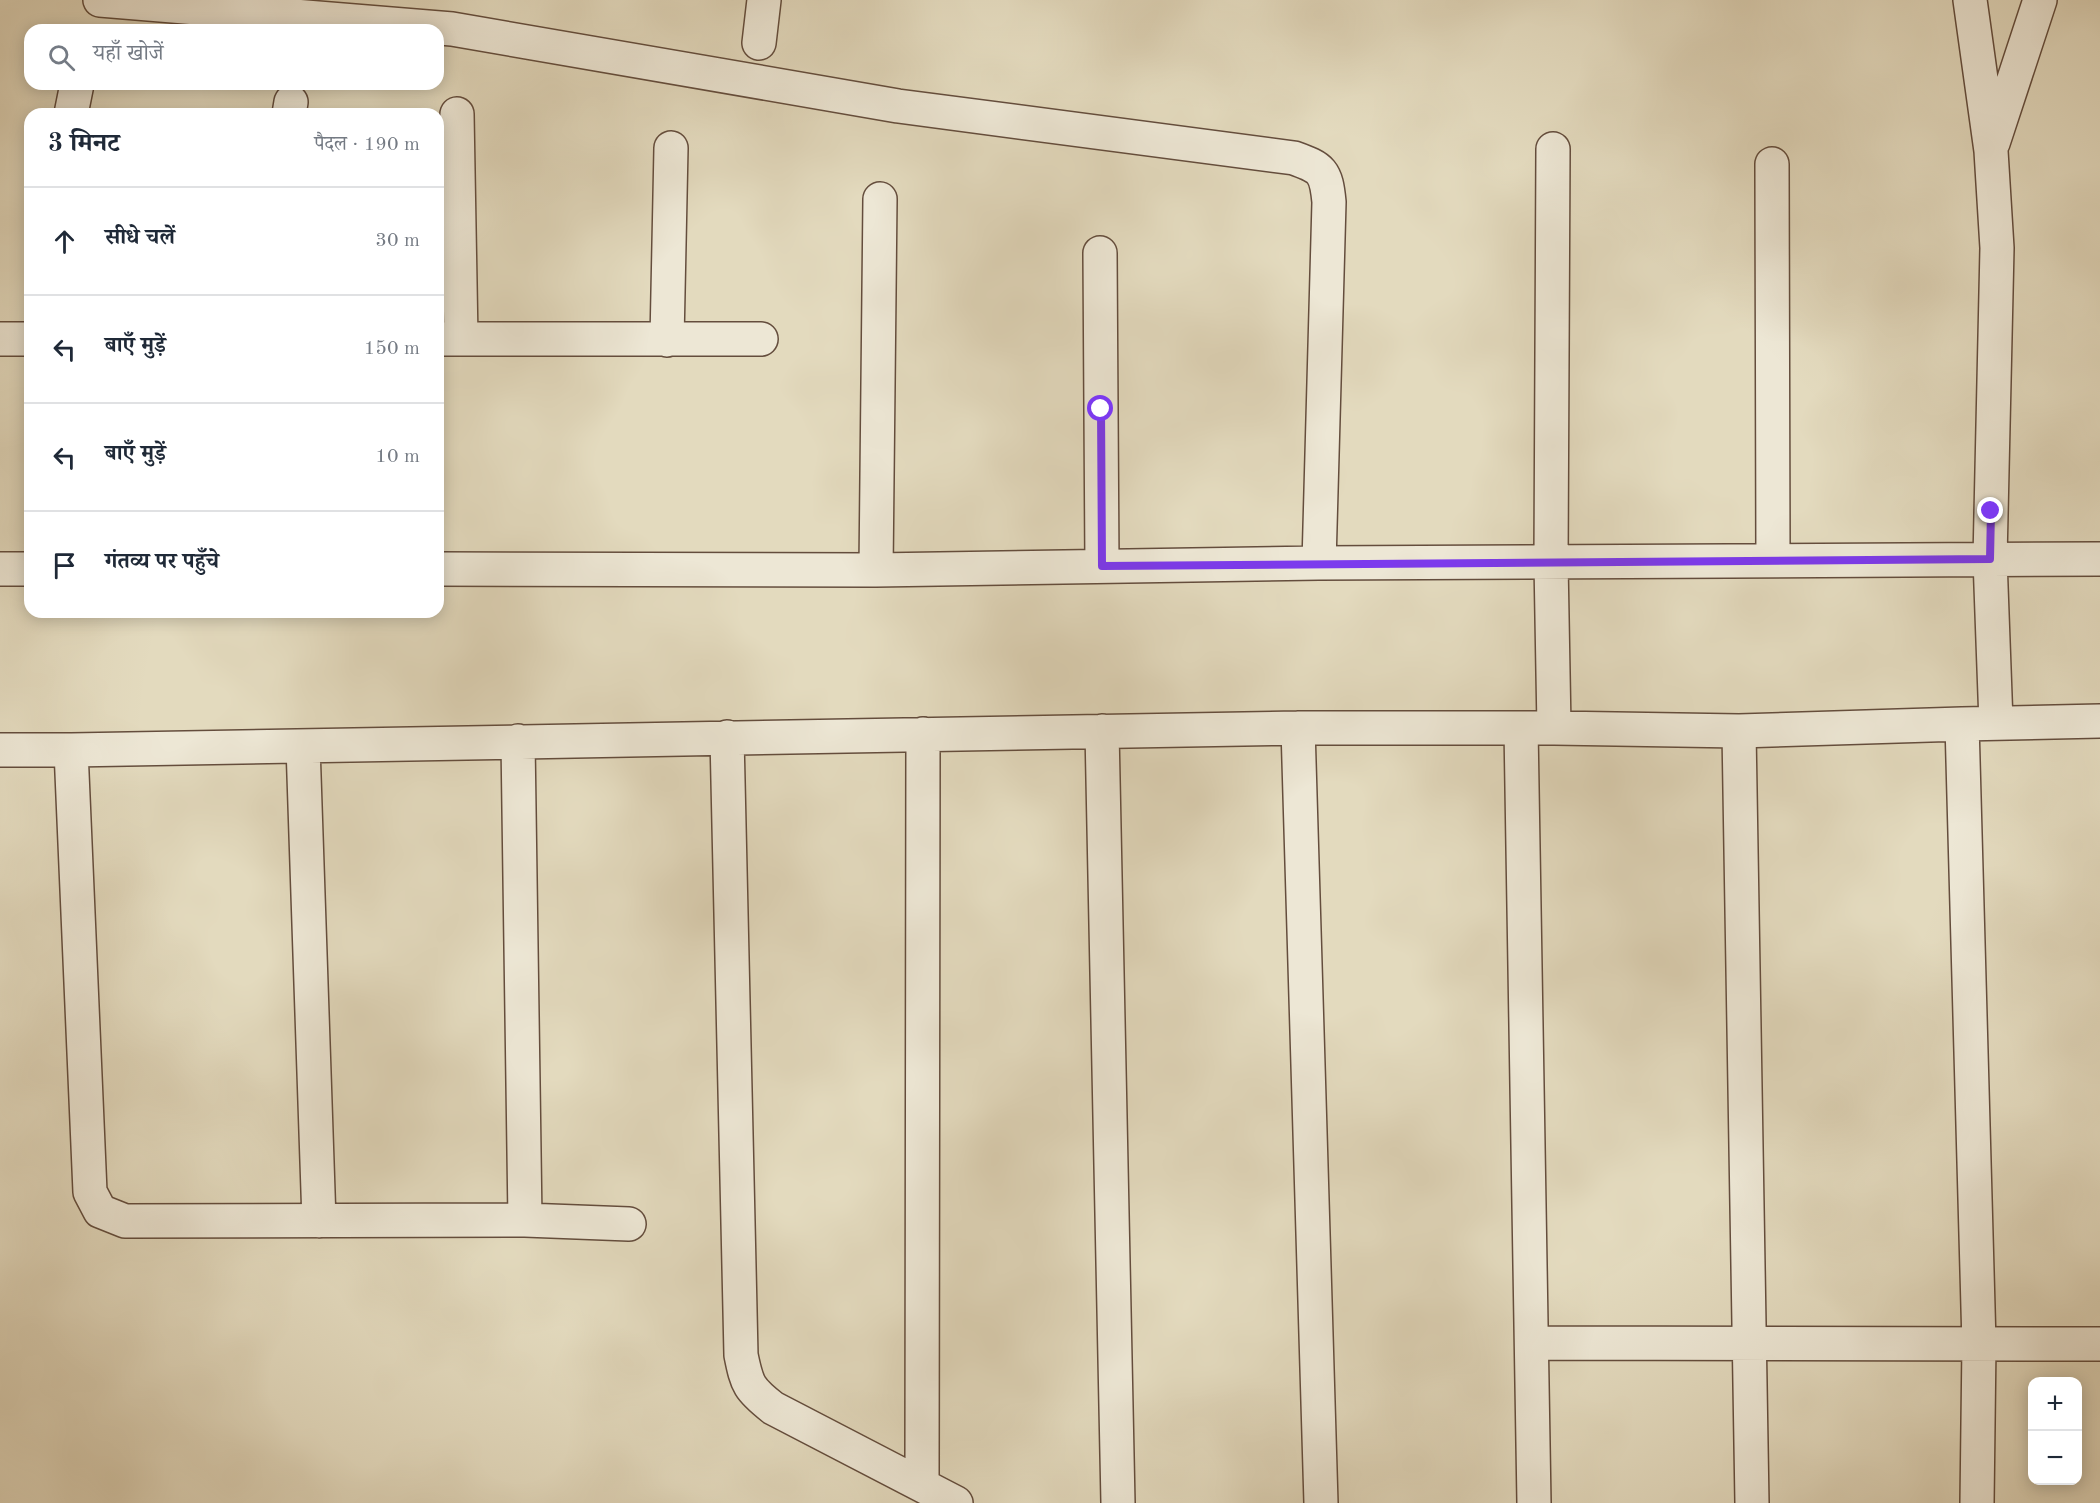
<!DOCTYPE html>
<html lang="hi">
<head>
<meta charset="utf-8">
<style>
  body { margin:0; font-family:"Old Standard TT","Noto Serif Devanagari",serif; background:#f6f6f7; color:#1f2937 }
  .controls { position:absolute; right:18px; bottom:18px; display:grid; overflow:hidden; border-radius:12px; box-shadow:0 3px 15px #0003 }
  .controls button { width:54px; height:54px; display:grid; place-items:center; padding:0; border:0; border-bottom:2px solid #e0e1e3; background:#fff; color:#1f2937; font:30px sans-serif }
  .stop { position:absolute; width:18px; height:18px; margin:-14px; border:4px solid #7c3aed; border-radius:50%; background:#fff }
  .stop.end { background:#7c3aed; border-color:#fff; box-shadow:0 2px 6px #0008 }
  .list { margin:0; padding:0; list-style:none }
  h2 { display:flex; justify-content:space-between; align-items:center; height:78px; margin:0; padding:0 24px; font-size:26px }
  h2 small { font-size:20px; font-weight:400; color:#747a83 }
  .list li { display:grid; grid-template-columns:39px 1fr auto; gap:18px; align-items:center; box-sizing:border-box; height:108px; padding:0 24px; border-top:2px solid #e0e1e3 }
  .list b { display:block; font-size:22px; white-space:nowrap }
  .list em { font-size:20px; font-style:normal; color:#747a83 }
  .icon { flex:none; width:33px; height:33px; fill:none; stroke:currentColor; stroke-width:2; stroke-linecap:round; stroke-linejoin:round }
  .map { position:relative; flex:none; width:2100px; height:1503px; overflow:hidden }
  .search { position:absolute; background:#fff; box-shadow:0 3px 15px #0003; left:24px; top:24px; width:420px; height:66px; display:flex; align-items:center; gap:15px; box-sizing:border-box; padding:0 21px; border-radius:18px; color:#747a83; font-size:22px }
  .panel { position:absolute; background:#fff; box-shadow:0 3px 15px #0003; left:24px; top:108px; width:420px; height:510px; border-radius:18px }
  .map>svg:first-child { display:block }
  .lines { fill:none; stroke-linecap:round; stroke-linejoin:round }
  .minor-casing { stroke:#644d3d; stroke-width:36 }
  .minor { stroke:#ede7d5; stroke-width:33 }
  .route { stroke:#7c3aed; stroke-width:8 }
</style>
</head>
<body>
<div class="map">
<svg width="2100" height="1503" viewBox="0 0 2100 1503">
  <rect width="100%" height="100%" fill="#e3dabe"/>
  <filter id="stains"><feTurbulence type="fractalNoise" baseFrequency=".00333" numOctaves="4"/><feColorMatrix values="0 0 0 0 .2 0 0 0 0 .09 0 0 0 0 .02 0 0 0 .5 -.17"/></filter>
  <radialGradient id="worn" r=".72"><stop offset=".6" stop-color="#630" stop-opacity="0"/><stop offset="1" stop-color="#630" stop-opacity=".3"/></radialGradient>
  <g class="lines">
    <g class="minor-casing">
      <path id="minor" d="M100,0L452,29L898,106L1294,158C1322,168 1326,171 1329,202L1319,563
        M1970,0L1991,151L1997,248L1990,559L1996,723
        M759,43L764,0
        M71,114L77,84
        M289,114L291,102
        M457,114L461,339
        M1993,143L2040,0
        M1553,149L1551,562L1554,728
        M1772,164L1773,561
        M1100,253L1102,566
        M0,339H30
        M438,339H761
        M667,340L671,148
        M0,569H30
        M438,569L876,570L1319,563L2100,559
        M876,570L880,199
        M1962,724L1979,1344L1977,1503
        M1298,728L1321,1503
        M1521,728L1534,1503
        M1102,731L1118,1503
        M1739,731L1752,1503
        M727,737L741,1355C747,1385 749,1389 773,1408L956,1503
        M303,746L319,1221
        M0,750H71L1298,728H1554L1739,731L1962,724L2100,721
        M71,750L90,1192L100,1211L125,1221L525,1220L518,741
        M525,1220L629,1224
        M1532,1343L2100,1344
        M922,1485L923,734"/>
    </g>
    <use href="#minor" class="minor"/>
  </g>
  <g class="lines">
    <path class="route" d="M1101,409L1102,566L1990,559L1991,511"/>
  </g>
  <rect width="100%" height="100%" filter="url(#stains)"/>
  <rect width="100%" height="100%" fill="url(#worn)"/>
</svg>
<div class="controls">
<button>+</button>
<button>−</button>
</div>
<div class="stop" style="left:1101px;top:409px"></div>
<div class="stop end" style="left:1991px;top:511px"></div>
<div class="search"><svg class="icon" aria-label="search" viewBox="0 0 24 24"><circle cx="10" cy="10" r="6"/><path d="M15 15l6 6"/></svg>यहाँ खोजें</div>
<section class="panel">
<h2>3 मिनट<small>पैदल · 190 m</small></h2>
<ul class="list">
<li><svg class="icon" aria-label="ahead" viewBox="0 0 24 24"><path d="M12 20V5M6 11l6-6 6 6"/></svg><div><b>सीधे चलें</b></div><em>30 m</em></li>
<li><svg class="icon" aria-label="left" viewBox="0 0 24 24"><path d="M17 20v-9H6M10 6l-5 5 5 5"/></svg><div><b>बाएँ मुड़ें</b></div><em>150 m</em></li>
<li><svg class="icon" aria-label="left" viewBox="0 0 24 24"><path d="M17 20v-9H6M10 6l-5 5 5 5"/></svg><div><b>बाएँ मुड़ें</b></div><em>10 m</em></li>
<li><svg class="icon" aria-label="arrive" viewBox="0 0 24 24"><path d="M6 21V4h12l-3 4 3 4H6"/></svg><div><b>गंतव्य पर पहुँचे</b></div></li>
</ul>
</section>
</div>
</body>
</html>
